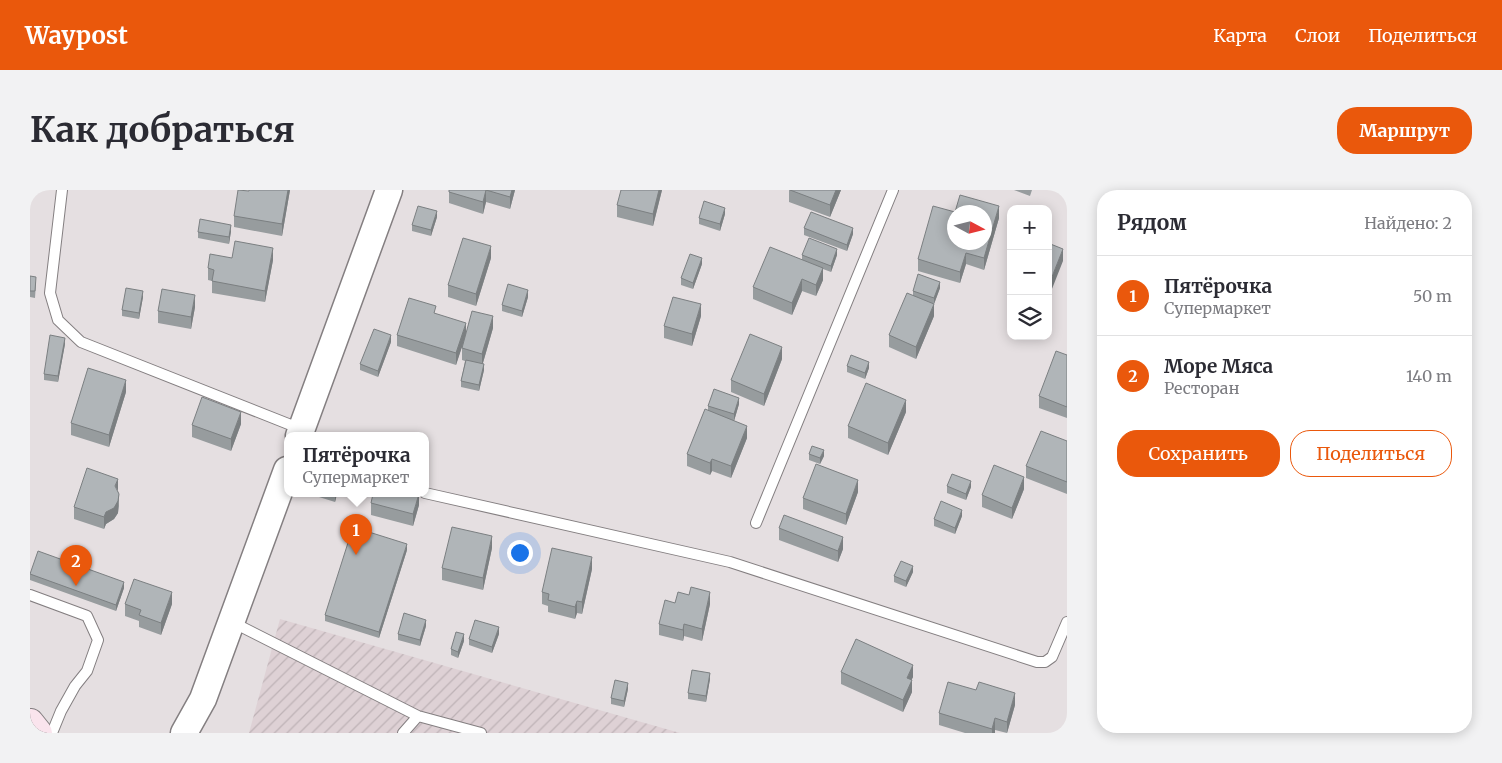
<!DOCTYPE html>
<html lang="ru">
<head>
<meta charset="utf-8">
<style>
  body { margin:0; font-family:Merriweather,serif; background:#f2f2f3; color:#2b2b33 }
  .controls { position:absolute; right:15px; top:15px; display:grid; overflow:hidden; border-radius:10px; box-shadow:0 2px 12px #0003 }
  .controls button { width:45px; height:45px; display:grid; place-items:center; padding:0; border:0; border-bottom:1px solid #e1e1e2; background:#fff; color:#2b2b33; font:25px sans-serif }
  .compass { position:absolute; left:917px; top:15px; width:45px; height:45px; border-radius:50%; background:#fff; box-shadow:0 2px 12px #0003; rotate:97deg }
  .you { position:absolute; left:489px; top:362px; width:18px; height:18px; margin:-12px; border:4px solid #fff; border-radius:50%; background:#1a73e8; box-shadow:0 0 0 8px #1a73e833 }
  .badge { display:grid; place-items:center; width:32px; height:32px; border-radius:50%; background:#ea580c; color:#fff; font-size:16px; font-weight:700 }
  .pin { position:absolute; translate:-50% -41px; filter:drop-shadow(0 1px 2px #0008) }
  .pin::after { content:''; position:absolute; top:26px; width:18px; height:15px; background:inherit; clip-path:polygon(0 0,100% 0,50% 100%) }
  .popup { position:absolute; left:254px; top:242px; width:145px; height:65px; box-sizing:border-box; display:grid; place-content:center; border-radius:10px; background:#fff; filter:drop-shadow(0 1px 4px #0005); font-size:16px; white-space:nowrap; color:#7c7c81 }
  .popup b { font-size:19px; color:#2b2b33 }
  .popup::after { content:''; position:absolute; left:50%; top:100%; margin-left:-10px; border:10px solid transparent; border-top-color:#fff }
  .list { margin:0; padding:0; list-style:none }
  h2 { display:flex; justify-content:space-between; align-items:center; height:65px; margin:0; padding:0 20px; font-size:21px }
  h2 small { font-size:16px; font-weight:400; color:#7c7c81 }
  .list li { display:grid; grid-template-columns:32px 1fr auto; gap:15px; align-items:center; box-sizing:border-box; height:80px; padding:0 20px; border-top:1px solid #e1e1e2 }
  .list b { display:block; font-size:19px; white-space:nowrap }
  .list p { margin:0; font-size:16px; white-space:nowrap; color:#7c7c81 }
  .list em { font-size:16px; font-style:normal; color:#7c7c81 }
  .actions { display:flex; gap:10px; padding:15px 20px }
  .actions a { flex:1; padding:11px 0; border:1px solid #ea580c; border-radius:20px; text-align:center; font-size:18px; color:#ea580c }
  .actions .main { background:#ea580c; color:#fff }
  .icon { flex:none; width:28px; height:28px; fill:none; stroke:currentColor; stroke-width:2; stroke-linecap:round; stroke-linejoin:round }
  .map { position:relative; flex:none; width:1037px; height:543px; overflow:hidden; border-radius:20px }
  header { display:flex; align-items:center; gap:30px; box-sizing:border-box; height:70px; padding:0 25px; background:#ea580c; color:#fff }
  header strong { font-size:24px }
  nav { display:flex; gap:28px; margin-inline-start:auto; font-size:18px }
  .intro { display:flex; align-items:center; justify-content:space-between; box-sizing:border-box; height:120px; padding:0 30px }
  h1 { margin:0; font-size:35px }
  .button { padding:12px 22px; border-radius:20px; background:#ea580c; color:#fff; font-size:18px; font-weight:700 }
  main { display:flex; gap:30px; padding:0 30px }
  aside { flex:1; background:#fff; border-radius:20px; box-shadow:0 2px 12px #0003 }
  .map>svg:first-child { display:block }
  .industrial { fill:url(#industrial-furrows) }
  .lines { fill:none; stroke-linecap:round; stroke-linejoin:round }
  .service-casing { stroke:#847f81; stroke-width:12 }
  .tertiary-casing { stroke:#847f81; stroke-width:29 }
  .secondary-casing { stroke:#847f81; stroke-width:30 }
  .service { stroke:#fff; stroke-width:10 }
  .tertiary { stroke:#fff; stroke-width:26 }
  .secondary { stroke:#fae4ed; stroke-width:28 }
  .wall { fill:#979c9e }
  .shaded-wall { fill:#7b7f81 }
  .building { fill:#b0b5b8; stroke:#7b7f81 }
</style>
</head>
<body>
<header>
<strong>Waypost</strong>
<nav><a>Карта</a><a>Слои</a><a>Поделиться</a></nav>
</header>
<div class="intro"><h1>Как добраться</h1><a class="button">Маршрут</a></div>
<main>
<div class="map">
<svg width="1037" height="543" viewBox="0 0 1037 543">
  <defs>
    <pattern id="industrial-furrows" width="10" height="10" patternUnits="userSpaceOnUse" patternTransform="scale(1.25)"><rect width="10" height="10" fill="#ded1d5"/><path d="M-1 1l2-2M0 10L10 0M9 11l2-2" fill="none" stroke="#beb2b6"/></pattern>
  </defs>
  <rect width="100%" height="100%" fill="#e5dfe1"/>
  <path class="industrial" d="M250,429L650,543H219Z"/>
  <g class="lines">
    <g class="service-casing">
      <path id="service" d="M32,0L20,103L28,130L51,152L271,239
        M395,303L700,372L1007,472H1015L1022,467L1037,432
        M726,333L863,0
        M0,405L57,426L68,450L57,481L45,496L31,521L22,543
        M202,432L388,526L451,543
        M373,543L388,526"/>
    </g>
    <g class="tertiary-casing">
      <path id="tertiary" d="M269,246L359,0
        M154,543L173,509L257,280"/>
    </g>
    <g class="secondary-casing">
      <path id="secondary" d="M0,533L8,543"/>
    </g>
    <use href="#service" class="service"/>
    <use href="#tertiary" class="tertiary"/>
    <use href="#secondary" class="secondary"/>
  </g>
  <path class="wall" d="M260,0L252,46L204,37V26L219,1Z
    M419,0H485L480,19L456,12L453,24L419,13Z
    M632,0L623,36L587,27V15Z
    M759,0H811L800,27L759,12Z
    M984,0H1002L1000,6Z
    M925,22L969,28L954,80L936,74L930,93L888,81V69Z
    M695,24L690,41L669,34V28Z
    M407,27L401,46L382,41V35Z
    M774,38L823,44L817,61L774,45Z
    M201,41L199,54L168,48V42Z
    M772,65H807L801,82L793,79V90L786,106L772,101L762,125L723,109V97L772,70Z
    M202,68L243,70L235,112L182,103V91L178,90V78Z
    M461,68L446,116L418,107V95Z
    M672,74L663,99L651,95V88Z
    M0,86L6,93L5,108L0,107Z
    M910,98L904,114L900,113L904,126L886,169L859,157V145L883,105V101Z
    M113,107L109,129L92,126V120Z
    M498,107L492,127L472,121V115Z
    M165,117L161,139L128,133V121Z
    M406,124L436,143L463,138L453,173L454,180L449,201L431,197V191L435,171L432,170V156L426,175L367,156V145Z
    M671,126L662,156L634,148V136Z
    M361,152L348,187L330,180V174Z
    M35,154L28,192L14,190V184Z
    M1037,165V228L1009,218V206Z
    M752,169L734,216L701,202V190Z
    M817,176L839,178L835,189L817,182Z
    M96,202L79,257L41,245V233Z
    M709,214L704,231L717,248L701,288L682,281L680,285L657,276V264L678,221V216Z
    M876,222L858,265L818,248V236Z
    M211,234L201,261L162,247V235Z
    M1037,251V304L996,288V276Z
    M779,264L794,266L790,274L779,270Z
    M917,296L941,297L936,310L917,303Z
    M994,299L982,329L952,317V305Z
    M88,301L89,316L88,323L84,329L76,334L74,339L44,329V317Z
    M828,302L816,335L773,319V308Z
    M289,304H307L305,312L289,307Z
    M341,313L389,315L383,336L341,325Z
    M932,326L925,344L904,336V329Z
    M749,338L813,359L808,372L749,350Z
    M462,358L453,400L412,390V378Z
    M377,360L349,448L295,431V425Z
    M562,379L552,424L547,423L545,429L518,422V416L512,414V402Z
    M883,382L876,397L864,392V386Z
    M0,383L94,398L86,421L0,390Z
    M645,413L680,414L672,451L654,446L653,451L629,445V434Z
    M95,414H142L131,445L109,437V431L95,426Z
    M396,436L390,456L368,450V444Z
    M469,444L462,463L439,455V449Z
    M434,451L428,468L421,465V459Z
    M811,482L883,487L881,490L882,502L873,522L811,494Z
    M680,489L676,512L658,509V503Z
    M598,499L594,517L581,514V508Z
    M985,515L977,543L965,540V543H935L909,535V523Z"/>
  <path class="shaded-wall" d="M258,0H260L252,46V34Z
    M456,0V12L453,24V12Z
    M482,0H485L480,19V7Z
    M629,0H632L623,36V24Z
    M806,0H811L800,27V15Z
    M969,16V28L954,80V68Z
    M695,18V24L690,41V34Z
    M407,21V27L401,46V40Z
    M201,35V41L199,54V47Z
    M823,38V44L817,61V55Z
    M461,56V68L446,116V104Z
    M243,58V70L235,112V101Z
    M807,59V65L801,82V76Z
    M1033,59V71L1018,109V97Z
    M936,63V74L930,93V82Z
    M672,68V74L663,99V93Z
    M793,78V90L786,106V95Z
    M772,89V101L762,125V113Z
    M910,92V98L904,114V108Z
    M498,100V107L492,127V121Z
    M113,101V107L109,129V123Z
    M165,105V117L161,139V127Z
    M671,114V126L662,156V144Z
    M904,114V126L886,169V157Z
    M463,126V138L452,176V164Z
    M436,133V145L426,175V163Z
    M361,145V152L348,187V181Z
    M35,148V154L28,192V186Z
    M752,157V169L734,216V204Z
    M839,172V178L835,189V183Z
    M454,174V180L449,201V195Z
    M96,190V202L79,257V245Z
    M709,208V214L704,231V224Z
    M876,210V222L858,265V253Z
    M211,222V234L201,261V249Z
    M717,236V248L701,288V276Z
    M794,260V266L790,274V268Z
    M682,269V281L680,285V273Z
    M994,287V299L982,329V318Z
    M88,289V301L85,296Z
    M828,290V302L816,335V324Z
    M941,291V297L936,310V304Z
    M89,304L88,323L84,329L76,334L74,339V327L76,322Z
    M305,304H307L305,312Z
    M389,304V315L383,336V324Z
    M932,320V326L925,344V338Z
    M462,346V358L453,400V388Z
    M813,347V359L808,372V361Z
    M377,354V360L349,448V442Z
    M562,367V379L552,424V412Z
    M883,376V382L876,397V391Z
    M94,392V398L86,421V415Z
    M142,402V414L131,445V433Z
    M680,402V414L672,451V439Z
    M547,411V423L545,429V417Z
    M396,430V436L390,456V450Z
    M654,434V446L653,451V440Z
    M469,437V444L462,463V457Z
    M434,444V451L428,468V462Z
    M883,475V487L877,500V488Z
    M680,483V489L676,512V506Z
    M882,490V502L873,522V510Z
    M598,493V499L594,517V511Z
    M985,503V515L977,543V532Z
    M965,528V543H962V539Z"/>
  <path class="building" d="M208,0L219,1V0H258L252,34L204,26Z
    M419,0H482L480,7L456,0L453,12L419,2Z
    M591,0H629L623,24L587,15Z
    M760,0H806L800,15Z
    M930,5L969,16L954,68L936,63L930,82L888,69L903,16L925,22L924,52H954V22H925Z
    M674,11L695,18L690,34L669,28Z
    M388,16L407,21L401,40L382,35Z
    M781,22L823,38L817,55L774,38Z
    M170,29L201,35L199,47L168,42Z
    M433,48L461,56L446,104L418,95Z
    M779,48L807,59L801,76L772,65Z
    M205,51L243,58L235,101L182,91L184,80L178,78L180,64L202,68Z
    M1018,53L1033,59L1018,97Z
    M740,57L793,78L786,95L772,89L762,113L723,97Z
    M660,64L672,68L663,93L651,88Z
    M888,84L910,92L904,108L883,101Z
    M0,86L6,87L5,101H0Z
    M478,94L498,100L492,121L472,115Z
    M96,98L113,101L109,123L92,120Z
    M132,99L165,105L161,127L128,121Z
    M877,103L904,114L886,157L859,145Z
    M643,107L671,114L662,144L634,136Z
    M379,108L406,116L404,123L436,133L426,163L367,145Z
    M442,121L463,126L452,164L432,158Z
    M344,139L361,145L348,181L330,174Z
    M720,144L752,157L734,204L701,190Z
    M20,145L35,148L28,186L14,184Z
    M1026,161L1037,165V217L1009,206Z
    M821,165L839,172L835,183L817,176Z
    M436,170L454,174L449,195L431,191Z
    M58,178L96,190L79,245L41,233Z
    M836,193L876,210L858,253L818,236Z
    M684,199L709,208L704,224L678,216Z
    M172,207L211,222L201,249L162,235Z
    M675,219L717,236L701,276L682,269L680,273L657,264Z
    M1011,241L1037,251V292L996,276Z
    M782,256L794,260L790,268L779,264Z
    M786,274L828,290L816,324L773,308Z
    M964,275L994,287L982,318L952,305Z
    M57,278L88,289L85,296L89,304L88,311L84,318L76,322L74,327L44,317Z
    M922,284L941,291L936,304L917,296Z
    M343,304H389L383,324L341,313Z
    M911,311L932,320L925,338L904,329Z
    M754,325L813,347L808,361L749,338Z
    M323,337L377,354L349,442L295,425Z
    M422,337L462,346L453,388L412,378Z
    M522,358L562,367L552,412L547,411L545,417L518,410L519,404L512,402Z
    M8,361L94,392L86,415L0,384Z
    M871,371L883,376L876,391L864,386Z
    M104,389L142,402L131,433L109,425L111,420L95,414Z
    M661,397L680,402L672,439L654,434L653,440L629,434L635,410L645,413L648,402L659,405Z
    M374,423L396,430L390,450L368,444Z
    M445,430L469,437L462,457L439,449Z
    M426,442L434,444L428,462L421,459Z
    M826,449L883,475L877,488L882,490L873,510L811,482Z
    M662,480L680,483L676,506L658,503Z
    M585,490L598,493L594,511L581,508Z
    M918,492L946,500L949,492L985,503L977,532L965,528L962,539L909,523Z"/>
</svg>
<div class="controls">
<button>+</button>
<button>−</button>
<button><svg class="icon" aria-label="layers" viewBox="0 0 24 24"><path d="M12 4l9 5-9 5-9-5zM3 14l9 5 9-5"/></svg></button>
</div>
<svg class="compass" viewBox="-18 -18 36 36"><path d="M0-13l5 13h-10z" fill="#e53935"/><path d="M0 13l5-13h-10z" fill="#7c7c81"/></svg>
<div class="you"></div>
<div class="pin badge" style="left:326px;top:365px">1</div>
<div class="popup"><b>Пятёрочка</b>Супермаркет</div>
<div class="pin badge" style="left:46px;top:396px">2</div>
</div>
<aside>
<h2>Рядом<small>Найдено: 2</small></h2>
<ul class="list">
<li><span class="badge">1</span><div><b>Пятёрочка</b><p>Супермаркет</p></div><em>50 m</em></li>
<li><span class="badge">2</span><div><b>Море Мяса</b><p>Ресторан</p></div><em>140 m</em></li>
</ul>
<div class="actions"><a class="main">Сохранить</a><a>Поделиться</a></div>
</aside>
</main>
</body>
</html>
